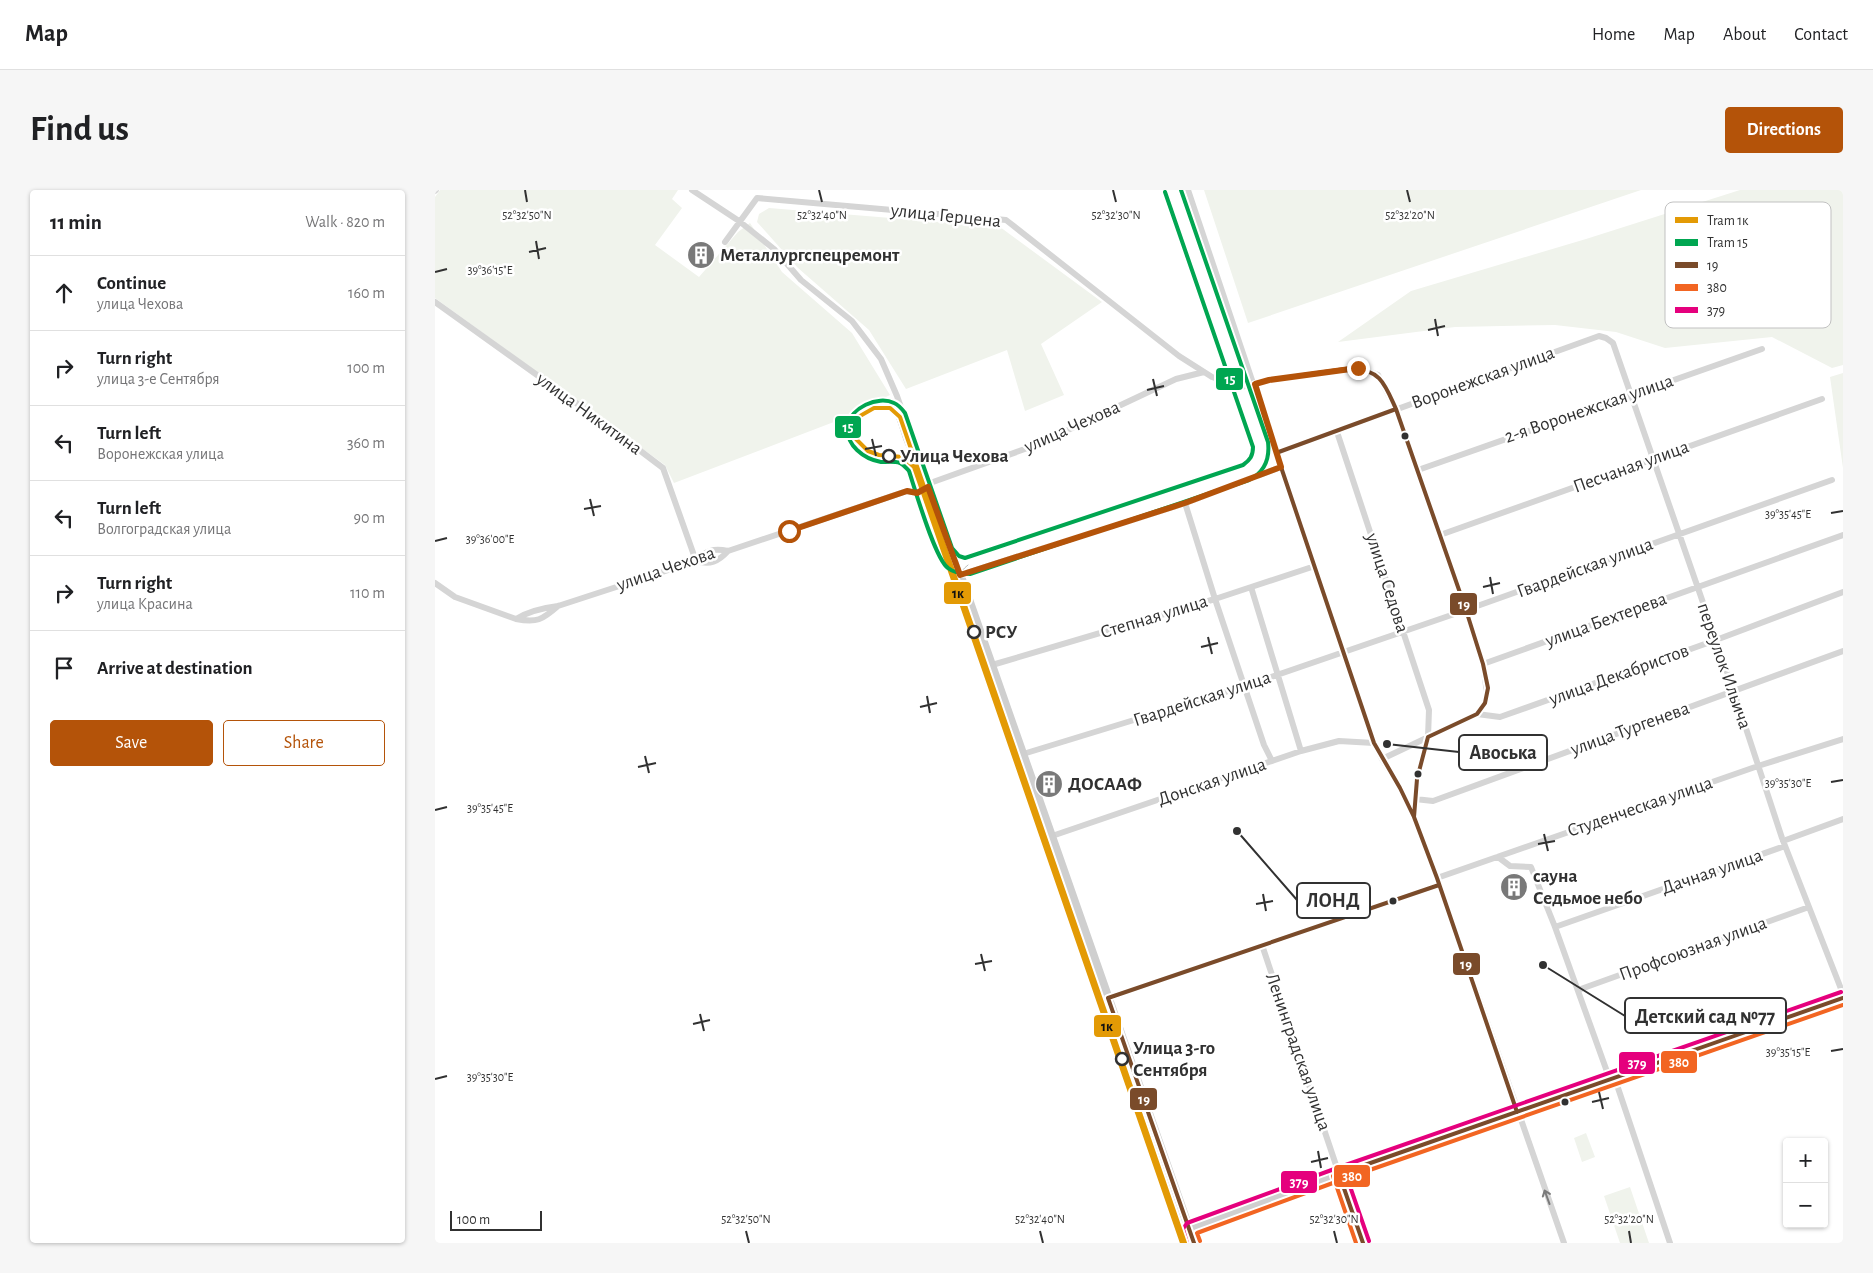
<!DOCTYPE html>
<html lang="en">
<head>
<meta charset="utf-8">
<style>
  body { margin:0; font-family:"Alegreya Sans",sans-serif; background:#f6f6f6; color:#202124 }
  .controls { position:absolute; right:15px; bottom:15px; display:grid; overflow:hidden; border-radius:5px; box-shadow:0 1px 4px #0004 }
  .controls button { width:45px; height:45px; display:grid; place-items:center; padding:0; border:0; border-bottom:1px solid #e0e0e0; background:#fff; color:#202124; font:25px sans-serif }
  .scale { position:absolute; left:15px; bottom:12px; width:92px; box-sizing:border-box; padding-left:5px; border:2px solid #313131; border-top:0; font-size:14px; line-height:18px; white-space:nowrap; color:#313131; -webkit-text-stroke:4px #fff; paint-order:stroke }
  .stop { position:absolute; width:15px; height:15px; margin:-11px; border:4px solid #b45309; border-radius:50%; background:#fff }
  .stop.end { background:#b45309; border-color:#fff; box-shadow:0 1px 5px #0008 }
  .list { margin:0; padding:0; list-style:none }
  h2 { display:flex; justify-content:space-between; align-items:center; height:65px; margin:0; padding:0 20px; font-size:21px }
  h2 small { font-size:16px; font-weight:400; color:#757577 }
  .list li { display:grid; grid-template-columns:32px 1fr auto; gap:15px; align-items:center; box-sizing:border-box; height:75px; padding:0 20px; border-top:1px solid #e0e0e0 }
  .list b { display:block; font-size:19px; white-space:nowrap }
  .list p { margin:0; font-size:16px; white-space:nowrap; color:#757577 }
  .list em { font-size:16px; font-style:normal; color:#757577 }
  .actions { display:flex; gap:10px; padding:15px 20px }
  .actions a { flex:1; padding:11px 0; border:1px solid #b45309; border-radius:5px; text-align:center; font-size:18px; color:#b45309 }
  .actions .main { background:#b45309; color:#fff }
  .icon { flex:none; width:28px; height:28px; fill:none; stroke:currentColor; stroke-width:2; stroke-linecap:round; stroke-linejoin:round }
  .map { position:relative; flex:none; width:1408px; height:1053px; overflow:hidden; border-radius:5px }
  header { display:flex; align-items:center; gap:30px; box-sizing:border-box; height:70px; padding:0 25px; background:#fff; border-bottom:1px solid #e0e0e0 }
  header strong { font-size:24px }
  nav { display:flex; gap:28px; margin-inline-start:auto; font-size:18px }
  .intro { display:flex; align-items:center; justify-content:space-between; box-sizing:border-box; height:120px; padding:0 30px }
  h1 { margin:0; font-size:35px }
  .button { padding:12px 22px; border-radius:5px; background:#b45309; color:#fff; font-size:18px; font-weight:700 }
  main { display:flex; gap:30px; padding:0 30px }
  aside { flex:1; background:#fff; border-radius:5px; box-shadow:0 1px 4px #0004 }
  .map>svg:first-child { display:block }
  .green { fill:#f0f3ec }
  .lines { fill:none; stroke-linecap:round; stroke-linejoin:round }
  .street { stroke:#d5d5d5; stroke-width:6 }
  .secondary { stroke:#cfcfcf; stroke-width:9 }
  .tram { stroke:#bdbdbd; stroke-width:1 }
  .bus-1-casing { stroke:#fff; stroke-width:8 }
  .bus-2-casing { stroke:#fff; stroke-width:8 }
  .bus-3-casing { stroke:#fff; stroke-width:8 }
  .bus-1 { stroke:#7a4b2a; stroke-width:4 }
  .bus-2 { stroke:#f26522; stroke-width:4 }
  .bus-3 { stroke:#e5007d; stroke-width:4 }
  .tram-1-casing { stroke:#fff; stroke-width:8 }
  .tram-2-casing { stroke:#fff; stroke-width:8 }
  .tram-1 { stroke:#e39a05; stroke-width:4 }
  .tram-2 { stroke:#00a651; stroke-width:4 }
  .oneway { stroke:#7b7b7b }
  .route { stroke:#b45309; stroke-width:6 }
  .ticks { fill:none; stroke:#313131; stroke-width:2 }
  .bus-dot { fill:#313131; stroke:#fff; stroke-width:2 }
  .stop-dot { fill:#fff; stroke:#313131; stroke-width:2.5 }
  .labels { text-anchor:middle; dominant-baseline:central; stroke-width:5; stroke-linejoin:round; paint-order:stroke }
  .street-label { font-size:19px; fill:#313131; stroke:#fff }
  .poi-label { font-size:19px; font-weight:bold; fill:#313131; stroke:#fff; text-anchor:start }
  .stop-label { font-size:19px; font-weight:bold; fill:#313131; stroke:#fff; text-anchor:start }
  .key { fill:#fff; stroke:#c1c1c1; stroke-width:1 }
  .key-label { font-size:14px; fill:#313131 }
  .ticks-label { font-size:12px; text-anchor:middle; fill:#313131; stroke:#fff; stroke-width:5; stroke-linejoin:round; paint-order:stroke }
  .leader { fill:none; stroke:#313131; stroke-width:2 }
  .callout-dot { fill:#313131; stroke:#fff; stroke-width:2 }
  .callout { fill:#fff; stroke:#313131; stroke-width:2 }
  .callout-label { font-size:20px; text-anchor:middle; font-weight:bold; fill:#313131 }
  .line-badge { stroke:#fff; stroke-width:2 }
  .badge-label { font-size:14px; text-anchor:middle; font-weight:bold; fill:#fff }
  .pale-badge-label { font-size:14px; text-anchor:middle; font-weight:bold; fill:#111 }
</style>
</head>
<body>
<header>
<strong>Map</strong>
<nav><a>Home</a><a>Map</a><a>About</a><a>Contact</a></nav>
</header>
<div class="intro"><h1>Find us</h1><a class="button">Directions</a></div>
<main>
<aside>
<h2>11 min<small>Walk · 820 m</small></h2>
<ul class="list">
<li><svg class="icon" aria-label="ahead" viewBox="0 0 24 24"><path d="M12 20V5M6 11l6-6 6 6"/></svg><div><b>Continue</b><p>улица Чехова</p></div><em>160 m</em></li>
<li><svg class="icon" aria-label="right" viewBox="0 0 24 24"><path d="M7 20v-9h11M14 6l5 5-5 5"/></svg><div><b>Turn right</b><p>улица 3-е Сентября</p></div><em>100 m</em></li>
<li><svg class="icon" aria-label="left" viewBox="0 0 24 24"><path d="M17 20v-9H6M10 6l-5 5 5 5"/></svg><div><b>Turn left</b><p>Воронежская улица</p></div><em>360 m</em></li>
<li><svg class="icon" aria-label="left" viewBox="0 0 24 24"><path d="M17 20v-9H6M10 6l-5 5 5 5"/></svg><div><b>Turn left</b><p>Волгоградская улица</p></div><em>90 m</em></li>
<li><svg class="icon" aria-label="right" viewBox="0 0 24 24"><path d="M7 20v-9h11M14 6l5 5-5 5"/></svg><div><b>Turn right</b><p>улица Красина</p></div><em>110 m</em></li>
<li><svg class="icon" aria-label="arrive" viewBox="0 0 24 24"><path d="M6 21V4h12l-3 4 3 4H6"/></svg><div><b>Arrive at destination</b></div></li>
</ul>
<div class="actions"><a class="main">Save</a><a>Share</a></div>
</aside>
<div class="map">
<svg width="1408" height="1053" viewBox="0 0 1408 1053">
  <rect width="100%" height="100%" fill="#fff"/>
  <path class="green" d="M5,0H243L237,9L247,18L220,55L264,87L303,42L315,33L347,82L417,143L455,205L404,230L239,293L230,275L0,108V7Z
    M769,0H1206L813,133Z
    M1305,0H1408V175L1397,178L1337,147L1230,158L1181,142L1120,135L1020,137L903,152L976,101L1151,49Z
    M334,18L565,37L667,112L606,154L629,205L590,221L572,160L471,199L434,140L363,78L322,32L324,24Z
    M1408,183V278L1395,187Z
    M1151,943L1160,967L1147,972L1139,948Z
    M1195,997L1214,1053H1185L1169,1006Z"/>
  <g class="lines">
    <path class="street" d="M257,0L304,31L339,59L366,90L417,131L446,169L462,206L525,385L750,313L846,277
      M753,0C816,184 876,369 939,553L947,569L965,598L979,627L1002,688L1129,1053
      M0,1L1,0
      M290,52L322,8L571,30L744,166L777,187L806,197L834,190L917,178L929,179L943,185L961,219L1031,420L1048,474L1052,503L1050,513L1042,524L947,569
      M0,112L162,228L228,278L261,371C275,375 283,372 293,361
      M902,242L994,520L993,547L982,589L979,626
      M841,263L1164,146L1171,148L1178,153L1299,502L1347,648L1408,804
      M983,280L1327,159
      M750,313L780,409L829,555L837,571
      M1005,345L1387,209
      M0,393L20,407L81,429C94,421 107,418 123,416L261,371C271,360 279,358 293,361L472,301L482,303L498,292L601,255L741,189L769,182
      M816,397L866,561
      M81,429C102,433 107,430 123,416
      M1048,474L1408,345
      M557,475L780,409L880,376
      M1042,524L1065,527L1281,450L1408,402
      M588,564L810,496L1031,420L1397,290
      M980,609L998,611L1408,461
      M617,646L866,561L904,551L939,553
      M1348,651L1408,629
      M1063,667L1075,676L1096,677L1120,737L1175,890
      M1002,688L1323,576L1408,549
      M1120,737L1350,656
      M827,755L904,984
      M1143,800L1374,717
      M673,808L1004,695
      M1180,889L1235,1053"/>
    <path class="secondary" d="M525,385L759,1053
      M904,984L928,1053
      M754,1039L904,984L1408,808"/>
    <path class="tram" d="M456,218C467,233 466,254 479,268
      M522,402C522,389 523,383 533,375"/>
    <g class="bus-1-casing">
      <path id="bus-1" d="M917,178C946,180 950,195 961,219L1031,420L1048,474L1053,498L1050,513L1042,524L993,547L982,589L979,627L965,598L939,553L846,277L820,194L834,190Z
        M841,263L961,219
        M979,627L1002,688L1082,922
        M759,1053L673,808L1004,695
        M928,1053L904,984L1408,808"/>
    </g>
    <g class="bus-2-casing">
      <path id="bus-2" d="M898,986L921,1053
        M765,1051L762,1043L906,990L1408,815"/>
    </g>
    <g class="bus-3-casing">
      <path id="bus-3" d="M910,982L934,1051
        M752,1053L748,1039L752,1033L902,978L1406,802"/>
    </g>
    <use href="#bus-1" class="bus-1"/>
    <use href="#bus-2" class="bus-2"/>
    <use href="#bus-3" class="bus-3"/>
    <g class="tram-1-casing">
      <path id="tram-1" d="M747,1053L479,277L468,267L444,265L433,261L421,249L419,238L420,232L425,226L439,218H455L465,227L750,1053"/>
    </g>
    <g class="tram-2-casing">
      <path id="tram-2" d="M730,2L818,257C818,266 815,270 808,275L530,368L524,366L517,358L470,223C467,219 464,215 459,213C443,205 415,218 413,236C410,255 429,269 446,272C452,272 459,271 465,273C469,275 471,278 474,281C480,299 500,369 513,378C519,383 527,384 535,384L814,290C830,282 835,269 833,252L746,0"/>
    </g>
    <use href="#tram-1" class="tram-1"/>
    <use href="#tram-2" class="tram-2"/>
  </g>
  <defs><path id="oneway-shaft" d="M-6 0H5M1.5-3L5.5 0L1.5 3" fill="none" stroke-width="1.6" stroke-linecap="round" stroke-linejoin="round" transform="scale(1.25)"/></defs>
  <use class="oneway" href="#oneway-shaft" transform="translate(1112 1007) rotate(-110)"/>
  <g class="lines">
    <path class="route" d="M354,341L472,301L482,303L493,297L525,385L750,313L846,277L820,194L834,190L923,178"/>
  </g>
  <path class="ticks" d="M90,0L92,12M384,0L387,12M678,0L681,12M972,0L975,12M101,51L104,69M94,62L111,58M0,82L12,79M1000,129L1003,146M993,140L1010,136M718,189L722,206M712,200L729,196M437,249L441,266M430,259L447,256M155,309L159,326M149,319L166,316M1396,323L1408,321M0,351L12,348M1055,387L1058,404M1048,397L1065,393M773,447L777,464M766,457L783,453M492,506L495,523M485,517L502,513M210,566L214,583M203,577L221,573M1396,592L1408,590M0,620L12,617M1109,644L1113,661M1103,654L1120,651M828,704L831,721M821,714L838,711M546,764L550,781M540,774L557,771M265,824L269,841M258,834L275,830M1396,861L1408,859M0,889L12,886M1164,902L1168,919M1157,912L1174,908M883,961L886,978M876,972L893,968M311,1041L314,1053M605,1041L608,1053M899,1041L902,1053M1194,1041L1196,1053"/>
  <defs>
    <g id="building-disc" transform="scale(1.4375)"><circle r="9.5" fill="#797979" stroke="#fff"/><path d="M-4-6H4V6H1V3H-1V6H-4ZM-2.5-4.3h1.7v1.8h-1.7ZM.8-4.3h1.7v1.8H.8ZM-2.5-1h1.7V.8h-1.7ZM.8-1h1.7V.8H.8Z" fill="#fff"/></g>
  </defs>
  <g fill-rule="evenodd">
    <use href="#building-disc" x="266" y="65"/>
    <use href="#building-disc" x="614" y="594"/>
    <use href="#building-disc" x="1079" y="697"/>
  </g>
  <g class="bus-dot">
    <circle cx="970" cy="246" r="4.5"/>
    <circle cx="983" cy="584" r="4.5"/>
    <circle cx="958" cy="711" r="4.5"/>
    <circle cx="1130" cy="912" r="4.5"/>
  </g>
  <g class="stop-dot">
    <circle cx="454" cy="266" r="6"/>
    <circle cx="539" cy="442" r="6"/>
    <circle cx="687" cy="869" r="6"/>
  </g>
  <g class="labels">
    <g class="street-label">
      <text transform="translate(511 26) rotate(6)">улица Герцена</text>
      <text transform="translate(1048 188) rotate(-20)">Воронежская улица</text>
      <text transform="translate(1154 219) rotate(-19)">2-я Воронежская улица</text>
      <text transform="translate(154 224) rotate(36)">улица Никитина</text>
      <text transform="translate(637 237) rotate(-24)">улица Чехова</text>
      <text transform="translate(1196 277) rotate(-20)">Песчаная улица</text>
      <text transform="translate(1150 378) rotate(-20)">Гвардейская улица</text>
      <text transform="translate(231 379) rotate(-19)">улица Чехова</text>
      <text transform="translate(952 393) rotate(72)">улица Седова</text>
      <text transform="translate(719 427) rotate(-17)">Степная улица</text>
      <text transform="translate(1171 430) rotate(-20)">улица Бехтерева</text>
      <text transform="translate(1289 476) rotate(71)">переулок Ильича</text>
      <text transform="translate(1184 485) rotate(-20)">улица Декабристов</text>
      <text transform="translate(767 509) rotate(-18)">Гвардейская улица</text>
      <text transform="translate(1195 539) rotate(-20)">улица Тургенева</text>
      <text transform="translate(777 592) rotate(-19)">Донская улица</text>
      <text transform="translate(1205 617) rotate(-19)">Студенческая улица</text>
      <text transform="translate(1277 682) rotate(-19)">Дачная улица</text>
      <text transform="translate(1258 759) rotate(-20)">Профсоюзная улица</text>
      <text transform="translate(863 862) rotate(71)">Ленинградская улица</text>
    </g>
    <g class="poi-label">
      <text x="285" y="65">Металлургспецремонт</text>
      <text x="633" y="594">ДОСААФ</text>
      <text x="1098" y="686">сауна<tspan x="1098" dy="22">Седьмое небо</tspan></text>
    </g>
    <g class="stop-label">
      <text x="465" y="266">Улица Чехова</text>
      <text x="550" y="442">РСУ</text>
      <text x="698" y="858">Улица 3-го<tspan x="698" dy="22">Сентября</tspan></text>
    </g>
  </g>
  <rect x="1230" y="12" width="166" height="126" rx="8" class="key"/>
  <rect x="1240" y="27" width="23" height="6" fill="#e39a05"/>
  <rect x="1240" y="49" width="23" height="7" fill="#00a651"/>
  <rect x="1240" y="72" width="23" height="6" fill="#7a4b2a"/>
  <rect x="1240" y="94" width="23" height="7" fill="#f26522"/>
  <rect x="1240" y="117" width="23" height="6" fill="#e5007d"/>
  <g class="key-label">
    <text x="1272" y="35">Tram 1к</text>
    <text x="1272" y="57">Tram 15</text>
    <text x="1272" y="80">19</text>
    <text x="1272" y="102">380</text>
    <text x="1272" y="125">379</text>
  </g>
  <g class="ticks-label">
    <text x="92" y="29">52°32'50"N</text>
    <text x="387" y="29">52°32'40"N</text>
    <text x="681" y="29">52°32'30"N</text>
    <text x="975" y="29">52°32'20"N</text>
    <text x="55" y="84">39°36'15"E</text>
    <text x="1353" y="328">39°35'45"E</text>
    <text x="55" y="353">39°36'00"E</text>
    <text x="1353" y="597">39°35'30"E</text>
    <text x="55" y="622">39°35'45"E</text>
    <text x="1353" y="866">39°35'15"E</text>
    <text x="55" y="891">39°35'30"E</text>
    <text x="311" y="1033">52°32'50"N</text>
    <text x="605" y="1033">52°32'40"N</text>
    <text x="899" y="1033">52°32'30"N</text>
    <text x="1194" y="1033">52°32'20"N</text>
  </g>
  <path class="leader" d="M952 554L1024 562M802 641L862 710M1108 775L1190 826"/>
  <g class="callout-dot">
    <circle cx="952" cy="554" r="5"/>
    <circle cx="802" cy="641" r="5"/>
    <circle cx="1108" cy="775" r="5"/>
  </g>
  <g class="callout">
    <rect x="1024" y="545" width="88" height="35" rx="5"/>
    <rect x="862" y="693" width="73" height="35" rx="5"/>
    <rect x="1190" y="808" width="161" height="35" rx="5"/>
  </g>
  <g class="callout-label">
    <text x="1068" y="569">Авоська</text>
    <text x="898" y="717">ЛОНД</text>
    <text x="1270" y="833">Детский сад №77</text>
  </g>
  <g class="line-badge">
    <rect x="780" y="177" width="29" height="24" rx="5" fill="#00a651"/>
    <rect x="399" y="225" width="28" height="24" rx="5" fill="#00a651"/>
    <rect x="508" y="391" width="29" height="24" rx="5" fill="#e39a05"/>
    <rect x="1014" y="402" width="29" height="24" rx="5" fill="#7a4b2a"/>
    <rect x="1017" y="762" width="29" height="24" rx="5" fill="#7a4b2a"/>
    <rect x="658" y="824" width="29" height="24" rx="5" fill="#e39a05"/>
    <rect x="1225" y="860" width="38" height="24" rx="5" fill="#f26522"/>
    <rect x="1183" y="861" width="38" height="24" rx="5" fill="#e5007d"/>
    <rect x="694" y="897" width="29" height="24" rx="5" fill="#7a4b2a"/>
    <rect x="898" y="974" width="38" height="24" rx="5" fill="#f26522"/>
    <rect x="845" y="980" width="38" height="24" rx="5" fill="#e5007d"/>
  </g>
  <g class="badge-label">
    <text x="795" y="194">15</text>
    <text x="413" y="242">15</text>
    <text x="1029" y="419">19</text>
    <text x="1031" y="779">19</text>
    <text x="1244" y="877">380</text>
    <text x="1202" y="878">379</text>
    <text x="709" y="914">19</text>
    <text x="917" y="991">380</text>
    <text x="864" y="997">379</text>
  </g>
  <g class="pale-badge-label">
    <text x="523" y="408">1к</text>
    <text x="672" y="841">1к</text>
  </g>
</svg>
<div class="controls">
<button>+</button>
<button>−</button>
</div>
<div class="scale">100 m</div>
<div class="stop" style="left:354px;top:341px"></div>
<div class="stop end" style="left:923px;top:178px"></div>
</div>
</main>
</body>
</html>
